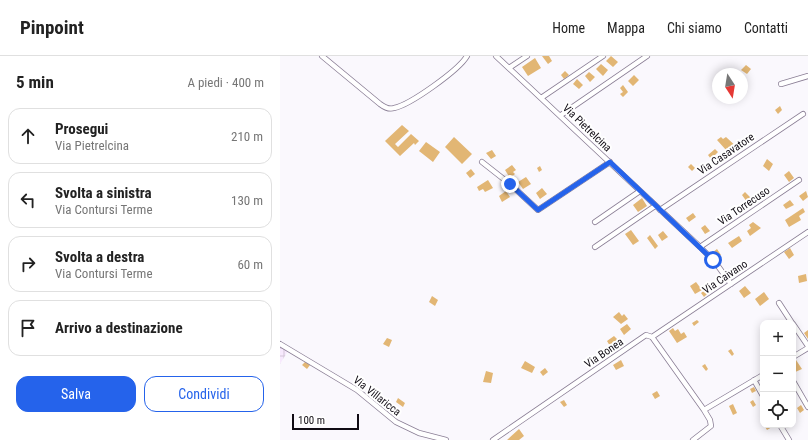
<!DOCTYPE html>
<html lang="it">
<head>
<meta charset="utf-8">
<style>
  body { margin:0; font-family:"Roboto Condensed",sans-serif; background:#f6f6f6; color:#222 }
  .controls { position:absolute; right:12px; bottom:12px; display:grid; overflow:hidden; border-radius:8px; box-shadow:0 2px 10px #0003 }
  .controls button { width:36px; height:36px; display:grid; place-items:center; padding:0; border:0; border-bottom:1px solid #e0e0e0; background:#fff; color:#222; font:20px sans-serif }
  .compass { position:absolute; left:432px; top:12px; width:36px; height:36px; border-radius:50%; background:#fff; box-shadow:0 2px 10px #0003; rotate:168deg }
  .scale { position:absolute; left:12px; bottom:10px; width:67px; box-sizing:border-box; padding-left:4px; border:2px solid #100b14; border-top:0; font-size:11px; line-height:14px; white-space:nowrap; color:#100b14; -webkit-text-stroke:3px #fff; paint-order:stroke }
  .stop { position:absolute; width:12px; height:12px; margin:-9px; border:3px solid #2563eb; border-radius:50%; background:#fff }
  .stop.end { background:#2563eb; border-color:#fff; box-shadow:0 1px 4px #0008 }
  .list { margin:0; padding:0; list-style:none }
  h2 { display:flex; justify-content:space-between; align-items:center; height:52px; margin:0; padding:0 16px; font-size:17px }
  h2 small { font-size:13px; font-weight:400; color:#767676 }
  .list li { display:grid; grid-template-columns:26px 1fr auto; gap:12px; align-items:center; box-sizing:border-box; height:56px; margin:0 8px 8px; padding:0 8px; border:1px solid #e0e0e0; border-radius:12px }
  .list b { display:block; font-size:15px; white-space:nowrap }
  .list p { margin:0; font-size:13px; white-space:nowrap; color:#767676 }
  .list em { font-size:13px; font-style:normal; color:#767676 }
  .actions { display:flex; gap:8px; padding:12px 16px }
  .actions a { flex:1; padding:9px 0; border:1px solid #2563eb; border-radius:12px; text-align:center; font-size:14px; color:#2563eb }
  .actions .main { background:#2563eb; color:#fff }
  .icon { flex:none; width:22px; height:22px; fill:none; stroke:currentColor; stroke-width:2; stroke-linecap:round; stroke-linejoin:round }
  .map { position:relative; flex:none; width:528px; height:384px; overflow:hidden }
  header { display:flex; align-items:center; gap:24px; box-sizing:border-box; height:56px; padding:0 20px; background:#fff; border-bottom:1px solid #e0e0e0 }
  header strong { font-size:19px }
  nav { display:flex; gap:22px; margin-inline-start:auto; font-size:14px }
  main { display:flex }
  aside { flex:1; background:#fff }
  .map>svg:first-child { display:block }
  .industrial { fill:url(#industrial-grid) }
  .building { fill:#e2b674 }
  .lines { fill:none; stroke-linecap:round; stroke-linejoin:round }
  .minor-casing { stroke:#8a7e95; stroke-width:6 }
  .minor { stroke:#fff; stroke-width:4.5 }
  .route { stroke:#2563eb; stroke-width:5 }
  .labels { text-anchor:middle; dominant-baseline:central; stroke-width:4; stroke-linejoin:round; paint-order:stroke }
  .street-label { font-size:11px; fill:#100b14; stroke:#fff }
</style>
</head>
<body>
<header>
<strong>Pinpoint</strong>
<nav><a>Home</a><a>Mappa</a><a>Chi siamo</a><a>Contatti</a></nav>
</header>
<main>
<aside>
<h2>5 min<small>A piedi · 400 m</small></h2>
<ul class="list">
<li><svg class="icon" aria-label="ahead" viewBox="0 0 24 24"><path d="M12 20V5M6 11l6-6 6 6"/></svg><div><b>Prosegui</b><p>Via Pietrelcina</p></div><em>210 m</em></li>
<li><svg class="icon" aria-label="left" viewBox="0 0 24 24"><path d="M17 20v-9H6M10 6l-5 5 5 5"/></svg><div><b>Svolta a sinistra</b><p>Via Contursi Terme</p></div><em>130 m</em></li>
<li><svg class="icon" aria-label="right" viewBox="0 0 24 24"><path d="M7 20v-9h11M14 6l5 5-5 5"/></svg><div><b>Svolta a destra</b><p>Via Contursi Terme</p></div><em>60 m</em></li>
<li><svg class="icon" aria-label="arrive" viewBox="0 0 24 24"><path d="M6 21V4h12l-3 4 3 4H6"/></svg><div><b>Arrivo a destinazione</b></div></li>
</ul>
<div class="actions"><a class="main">Salva</a><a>Condividi</a></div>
</aside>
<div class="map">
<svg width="528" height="384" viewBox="0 0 528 384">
  <defs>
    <pattern id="industrial-grid" width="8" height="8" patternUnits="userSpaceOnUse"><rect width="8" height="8" fill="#f7e9fd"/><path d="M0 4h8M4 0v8" fill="none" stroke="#d3c6d8"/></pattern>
  </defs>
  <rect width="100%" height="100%" fill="#faf8fd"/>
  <path class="industrial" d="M0,290L8,295L0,308Z"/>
  <path class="building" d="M262,0H269L272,5L268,8Z
    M331,0L338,6L333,11L326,5Z
    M255,2L261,12L248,20L242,11Z
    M321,8L328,14L323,20L316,13Z
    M466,9L471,13L467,18L461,14Z
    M285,15L289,19L284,23L281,19Z
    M309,16L315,21L310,26L305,20Z
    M354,19L359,24L353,30L348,25Z
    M297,23L303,29L299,33L293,28Z
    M343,29L348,36L343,41L340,38L343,36L340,32Z
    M500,50L502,54L498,58L495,54Z
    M122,69L129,75L115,88L118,91L131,78L139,85L135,89L134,87L120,100L105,85Z
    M174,81L192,98L182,108L165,91Z
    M441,81L443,83L446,81L459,93L455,97L449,92L446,94L437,84Z
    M146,86L160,96L153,106L139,95Z
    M435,93L438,96L431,103L428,99Z
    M212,94L216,100L211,103L206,97Z
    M487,103L493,108L489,115L483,110Z
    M411,108L415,112L412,115L408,111Z
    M232,109L236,114L233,116L235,118L230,122L225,114Z
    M260,110L262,114L259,116L257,112Z
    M191,113L195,118L190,122L186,117Z
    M509,115L514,122L509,126L504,119Z
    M246,121L251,128L243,133L238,126Z
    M208,124L213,132L205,136L203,133L199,135L197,131Z
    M262,132L267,138L260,143L256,137Z
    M226,135L230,141L222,146L219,140Z
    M526,135L528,141L523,145L519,140Z
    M465,136L471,142L467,146L462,139Z
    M362,142L367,150L358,156L353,149Z
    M510,144L514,149L506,153L503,149Z
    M523,152L525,156L519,160L521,164L509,171L505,164Z
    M413,157L416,161L409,166L406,162Z
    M473,166L481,172L470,180L467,175L471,172L469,169Z
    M425,169L430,175L425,178L421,172Z
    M351,174L359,185L353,189L345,178Z
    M383,175L388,181L382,185L378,179Z
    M370,179L378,190L375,193L367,182Z
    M459,180L462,185L452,192L448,187Z
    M510,192L514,199L509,203L504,196Z
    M437,193L441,199L437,202L433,196Z
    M463,205L464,208L460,211L458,209Z
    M526,218L527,225L519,227L518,220Z
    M416,226L422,234L415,238L410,230Z
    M465,230L471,237L464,242L459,235Z
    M425,234L428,237L424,241L421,237Z
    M484,236L489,243L480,250L475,243Z
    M152,240L158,244L155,250L149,246Z
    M339,256L342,260L344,258L348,263L341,268L333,261Z
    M417,264L419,266L414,270L412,267Z
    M347,268L351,273L344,279L340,273Z
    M393,272L395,275L398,273L401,278L404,276L407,281L397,287L389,275Z
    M528,274V283L524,277Z
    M334,280L338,284L330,290L327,285Z
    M107,282L112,284L109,291L103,288Z
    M451,293L454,298L452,300L448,295Z
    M341,304L344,310L336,314L333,309Z
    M516,304L522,313L513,317V306Z
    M245,305L255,311L252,317L241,312Z
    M25,306L30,309L27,313L22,309Z
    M425,308L428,313L426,315L422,310Z
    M265,312L268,316L263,320L260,316Z
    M206,315L213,317L211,327L203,326Z
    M474,331L476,335L472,337L470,333Z
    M377,335L380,340L375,343L372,338Z
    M118,342L125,347L123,351L116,346Z
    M284,344L287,349L284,351L280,346Z
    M473,344L476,349L473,351L470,346Z
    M453,348L457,357L453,359L449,350Z
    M521,349L524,354L520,357L517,352Z
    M484,369H491L492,371L487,374Z
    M239,373L244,380L239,384H227Z"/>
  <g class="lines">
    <g class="minor-casing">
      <path id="minor" d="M42,0L100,48C104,51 109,54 114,52C130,49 179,14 187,0
        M216,0L420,191L435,206L451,228
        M229,12L247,0
        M501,28L528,20
        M261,42L323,0
        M281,59L367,0
        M202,106L230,128L258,154L330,106
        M380,154L523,58
        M315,166L360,135
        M315,191L375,150
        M420,191L519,124
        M499,247L512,267
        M513,268L528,290
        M372,281L528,176
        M0,288L77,334L116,366L139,377L166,384
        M513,301L528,292
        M474,324L483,340
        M513,325L528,351
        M500,369L509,384
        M213,384L366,279L372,281L424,354
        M413,384L431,370L430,364L424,354L483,319"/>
    </g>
    <use href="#minor" class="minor"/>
  </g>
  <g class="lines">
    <path class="route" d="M230,128L258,154L330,106L433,204"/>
  </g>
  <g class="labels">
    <g class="street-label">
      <text transform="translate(307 72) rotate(44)">Via Pietrelcina</text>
      <text transform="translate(446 98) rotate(-34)">Via Casavatore</text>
      <text transform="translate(464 150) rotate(-34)">Via Torrecuso</text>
      <text transform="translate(445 221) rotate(-34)">Via Caivano</text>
      <text transform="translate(324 297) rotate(-34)">Via Bonea</text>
      <text transform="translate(97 340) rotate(38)">Via Villaricca</text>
    </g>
  </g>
</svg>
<div class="controls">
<button>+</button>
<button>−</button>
<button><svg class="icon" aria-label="locate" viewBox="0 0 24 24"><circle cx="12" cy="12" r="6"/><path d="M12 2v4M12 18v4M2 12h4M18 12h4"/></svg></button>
</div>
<svg class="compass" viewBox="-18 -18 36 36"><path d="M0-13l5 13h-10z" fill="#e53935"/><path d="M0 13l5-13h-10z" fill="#767676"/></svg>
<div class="scale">100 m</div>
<div class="stop" style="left:433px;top:204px"></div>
<div class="stop end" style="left:230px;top:128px"></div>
</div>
</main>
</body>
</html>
